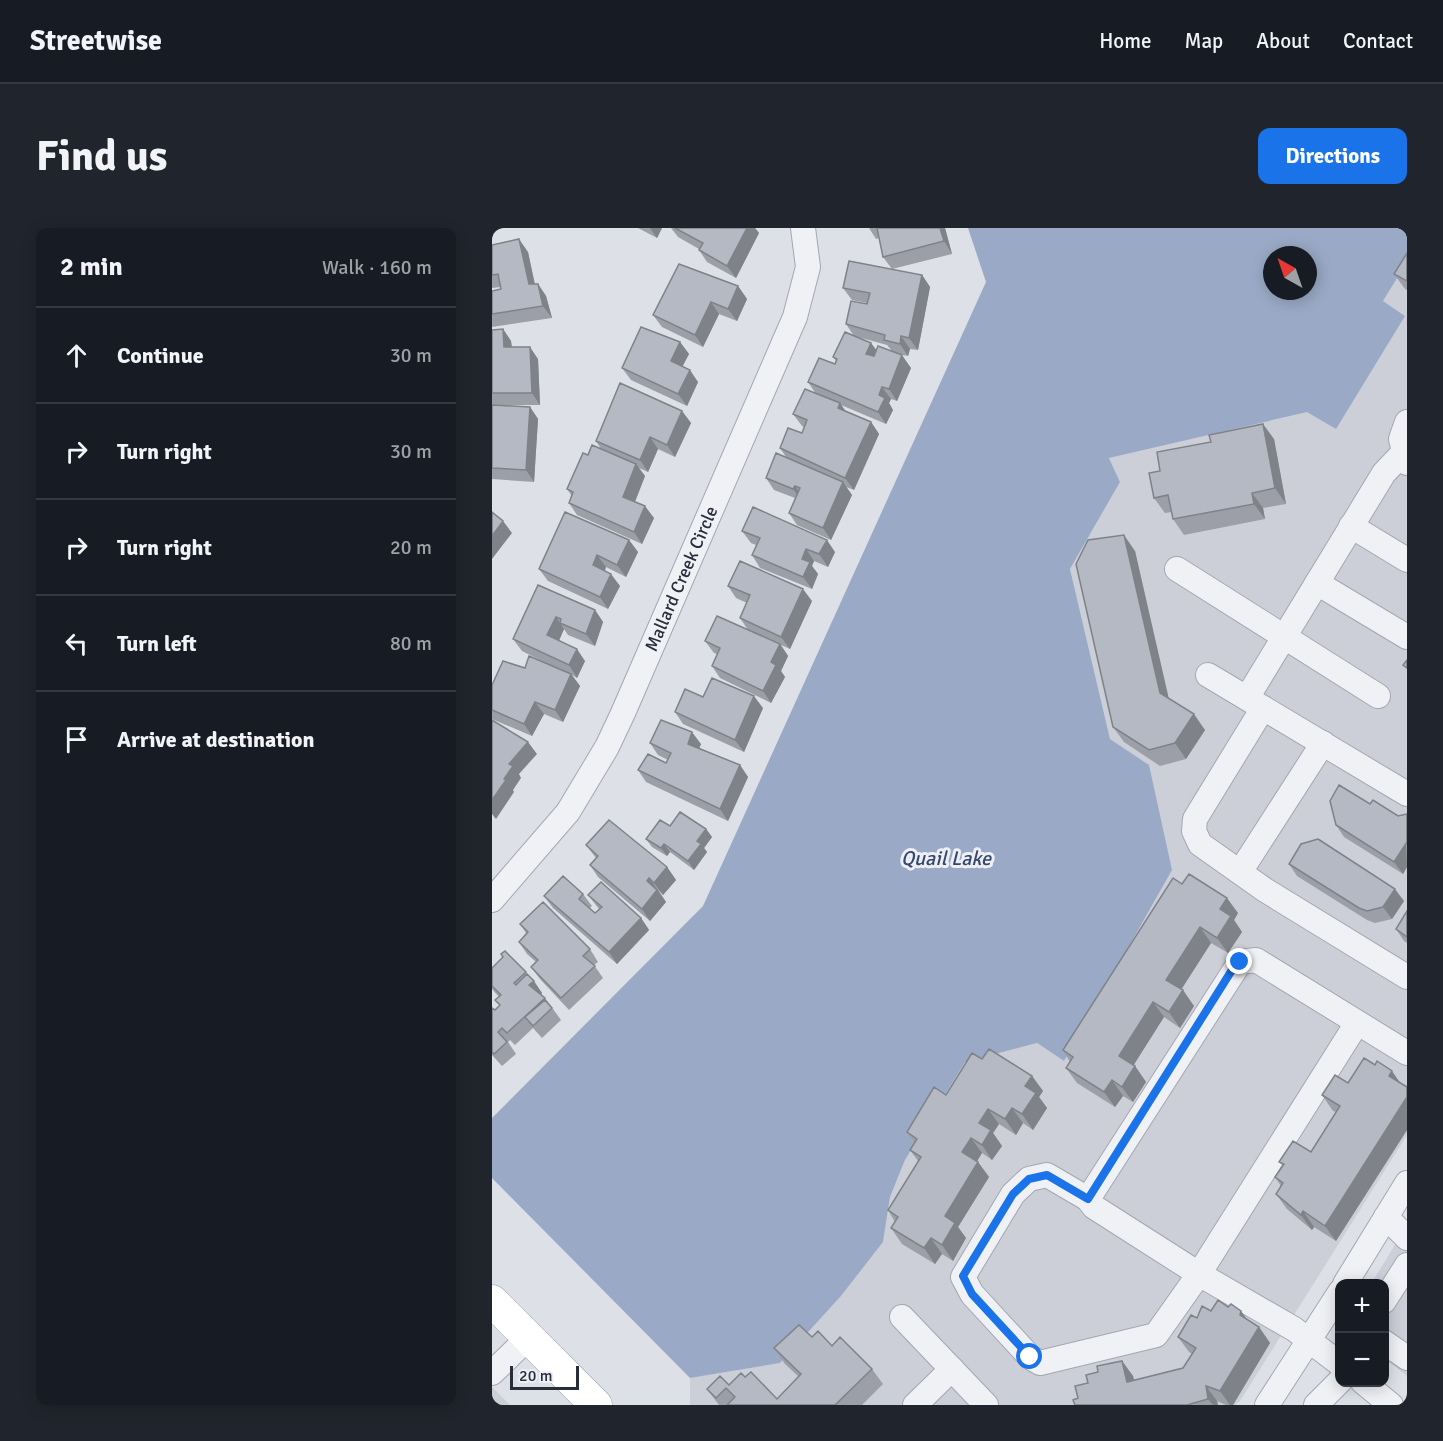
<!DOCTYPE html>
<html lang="en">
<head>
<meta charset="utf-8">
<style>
  body { margin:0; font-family:Signika,sans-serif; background:#20242c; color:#f1f3f6 }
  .controls { position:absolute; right:18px; bottom:18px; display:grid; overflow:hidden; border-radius:12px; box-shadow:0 3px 15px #0003 }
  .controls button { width:54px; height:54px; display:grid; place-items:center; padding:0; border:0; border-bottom:2px solid #363941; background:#171b24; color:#f1f3f6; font:30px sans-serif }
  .compass { position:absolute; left:771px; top:18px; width:54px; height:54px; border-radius:50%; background:#171b24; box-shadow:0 3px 15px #0003; rotate:320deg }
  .scale { position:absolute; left:18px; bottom:15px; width:69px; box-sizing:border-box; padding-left:6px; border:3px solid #282d3c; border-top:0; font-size:16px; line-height:21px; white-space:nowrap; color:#282d3c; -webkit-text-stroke:4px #edeff4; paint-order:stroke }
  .stop { position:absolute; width:18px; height:18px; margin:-14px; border:4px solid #1a73e8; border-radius:50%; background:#fff }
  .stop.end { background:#1a73e8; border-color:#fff; box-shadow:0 2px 6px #0008 }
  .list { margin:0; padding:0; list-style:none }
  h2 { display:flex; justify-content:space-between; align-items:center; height:78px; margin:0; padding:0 24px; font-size:26px }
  h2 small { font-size:20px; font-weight:400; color:#9ea1a6 }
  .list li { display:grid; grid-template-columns:39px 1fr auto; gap:18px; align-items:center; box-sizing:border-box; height:96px; padding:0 24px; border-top:2px solid #363941 }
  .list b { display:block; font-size:22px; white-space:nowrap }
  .list em { font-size:20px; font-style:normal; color:#9ea1a6 }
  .icon { flex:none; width:33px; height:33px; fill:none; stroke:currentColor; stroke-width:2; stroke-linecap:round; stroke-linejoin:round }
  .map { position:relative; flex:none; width:915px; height:1177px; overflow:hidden; border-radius:12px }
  header { display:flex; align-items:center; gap:36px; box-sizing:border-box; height:84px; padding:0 30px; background:#171b24; border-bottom:2px solid #363941 }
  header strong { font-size:28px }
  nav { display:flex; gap:33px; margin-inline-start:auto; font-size:21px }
  .intro { display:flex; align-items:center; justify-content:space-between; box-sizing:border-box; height:144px; padding:0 36px }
  h1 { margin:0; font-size:42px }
  .button { padding:15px 27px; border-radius:12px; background:#1a73e8; color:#fff; font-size:21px; font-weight:700 }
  main { display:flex; gap:36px; padding:0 36px }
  aside { flex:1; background:#171b24; border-radius:12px; box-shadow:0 3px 15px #0003 }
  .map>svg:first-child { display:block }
  .built { fill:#cccfd8 }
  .water { fill:#9aa9c5; fill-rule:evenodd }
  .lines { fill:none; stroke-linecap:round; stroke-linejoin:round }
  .minor-casing { stroke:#a4a7b0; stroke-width:26 }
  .major-casing { stroke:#9da3b2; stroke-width:33 }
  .minor { stroke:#f0f1f5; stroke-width:24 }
  .major { stroke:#fff; stroke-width:32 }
  .wall { fill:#9c9fa8 }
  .shaded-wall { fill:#7f8288 }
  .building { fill:#b5b9c3; stroke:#7f8288; stroke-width:1.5 }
  .route { stroke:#1a73e8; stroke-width:8 }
  .labels { text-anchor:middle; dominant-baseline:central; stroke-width:6; stroke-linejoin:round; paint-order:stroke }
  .street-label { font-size:18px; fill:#282d3c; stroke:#edeff4 }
  .water-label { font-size:20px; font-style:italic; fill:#34476e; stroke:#edeff4 }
</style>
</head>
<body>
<header>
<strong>Streetwise</strong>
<nav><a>Home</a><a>Map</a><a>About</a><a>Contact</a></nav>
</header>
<div class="intro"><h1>Find us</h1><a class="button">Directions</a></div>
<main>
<aside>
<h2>2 min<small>Walk · 160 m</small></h2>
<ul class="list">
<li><svg class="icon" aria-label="ahead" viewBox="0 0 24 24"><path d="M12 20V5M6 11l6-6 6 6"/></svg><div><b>Continue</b></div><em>30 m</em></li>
<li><svg class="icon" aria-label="right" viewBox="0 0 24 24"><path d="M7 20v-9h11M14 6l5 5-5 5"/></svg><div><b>Turn right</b></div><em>30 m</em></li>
<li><svg class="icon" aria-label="right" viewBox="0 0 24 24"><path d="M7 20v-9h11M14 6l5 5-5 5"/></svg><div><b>Turn right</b></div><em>20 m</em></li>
<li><svg class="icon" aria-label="left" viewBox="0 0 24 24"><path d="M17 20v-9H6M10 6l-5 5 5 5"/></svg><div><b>Turn left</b></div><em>80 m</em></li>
<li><svg class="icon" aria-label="arrive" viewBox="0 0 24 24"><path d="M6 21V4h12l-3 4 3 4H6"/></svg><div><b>Arrive at destination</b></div></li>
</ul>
</aside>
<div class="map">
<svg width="915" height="1177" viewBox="0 0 915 1177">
  <rect width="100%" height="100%" fill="#dee0e7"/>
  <path class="built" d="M915,34V907L748,1173L743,1177H198V1150L288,1135L349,1068L391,1014L398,969L413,932L473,834L545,815L572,833L657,538L618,511L578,341L628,254L617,230L815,183L913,88L891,73Z
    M915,997V1148L893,1131L892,1056H879Z
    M0,1159L18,1177H0Z"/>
  <path class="water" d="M476,0H915V34L891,73L913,88L844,201L815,184L617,230L628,254L578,341L618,511L657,537L680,642L572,833L545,815L473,834L413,932L398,969L391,1014L349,1068L288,1135L198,1150L0,950V890L211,678L494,54ZM780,27H816V63H780Z"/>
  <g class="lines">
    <g class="minor-casing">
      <g id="minor">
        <path d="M915,194L909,211L915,235"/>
        <path d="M859,298L915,332"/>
        <path d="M685,341L886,468"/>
        <path d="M825,355L915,409"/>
        <path d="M716,447L915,566"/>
        <path d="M755,470L892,245L911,225"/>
        <path d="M771,480L703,591L702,603L708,616L773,662L915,749"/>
        <path d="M748,644L831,515"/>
        <path id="s1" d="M0,672L76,584L115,519L131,485L303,89L316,39L311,0"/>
        <path d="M596,971L602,979L707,1046L865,795"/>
        <path d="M894,989L915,1010"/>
        <path d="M853,1056L915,955"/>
        <path d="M892,1073L915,1037"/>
        <path d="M410,1089L494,1177"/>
        <path d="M892,1114L915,1130"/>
        <path d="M848,1136L802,1101L707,1046L664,1107L548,1135L538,1129L480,1066L471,1049L521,966L537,951L555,947L596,971L748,734L764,732L915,825"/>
        <path d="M0,1145L36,1110"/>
        <path d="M871,1154L899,1177"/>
        <path d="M423,1177L460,1141"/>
        <path d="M775,1177L848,1064"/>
        <path d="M824,1177L848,1153"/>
      </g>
    </g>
    <g class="major-casing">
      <path id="major" d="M0,1073L104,1177"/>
    </g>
    <use href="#minor" class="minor"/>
    <use href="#major" class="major"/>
  </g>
  <path class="wall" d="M146,0H170L165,10Z
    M179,0H263L267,5L244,50L215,34L207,22V21L186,9Z
    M377,0H453L460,26L400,41L391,29L387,10L384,11Z
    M0,17L36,24L43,56H46L54,68L60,90L0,99V63L9,61V59L0,60Z
    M915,25V62L913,61L902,46Z
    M430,47L438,59L426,122L418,121L416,128L406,126L419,140L405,173L399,171L397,175L401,182L394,196L349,177L353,183L379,194L387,206L362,262L354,259L360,267L339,312L305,297L297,285L303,270L282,262L274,250L294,229L288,220L310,205L312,199L310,198L301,186L324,166L316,154L343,136L344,133L341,129L379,115L384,122L400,123L395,117L362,108L354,96L375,75L360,72L351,60Z
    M246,58L255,71L245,93L227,86L211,119L170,99L161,87Z
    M11,101L19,113L20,119L46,131L48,177H6L38,179L46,191L42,254L0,251V102Z
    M188,114L197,126L190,139L206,154L195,178L139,152L130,140Z
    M190,183L199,195L183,229L166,221L156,244L147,240L153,248L143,274L162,290L150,316L85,287L77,275L80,268L75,261L96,227L109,221L104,213Z
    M782,211L794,276L771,280L773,291L692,307L681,291L680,284L673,285L662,270L668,243Z
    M250,303L343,324L336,339L322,333L320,338L326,346L320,361L268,340L260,327L264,317L259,315Z
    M137,312L146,324L134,349L114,339L113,343L128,358L116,381L56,353L47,341Z
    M643,323L676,470L713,502L694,531L668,538L632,514L621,499Z
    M46,357L103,382L111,394L103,418L76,407L72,401L67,413L93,433L85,450L80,447L88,458L71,494L52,486L40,508L0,491V457L60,438L30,423L21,411Z
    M236,358L320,373L298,421L289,417L296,428L289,443L293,449L279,475L228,450L220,438L225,426L222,425L213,413L256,402L248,390L255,375L244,370Z
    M211,469L271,480L252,524L191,496L183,484Z
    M158,515L209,516L207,520L248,537L256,549L236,593L154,554L146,542L174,535L176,532L166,527Z
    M878,576L906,588L915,586V639L911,646L852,609L844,597Z
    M178,598L214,601L220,609L212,620L215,624L202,642L178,624L175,628L160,619L154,611Z
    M94,617L175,639L184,652L171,667L167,663L174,674L158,693L106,649L98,637L104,630Z
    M797,636L912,673L900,691L883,695L875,692L805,648Z
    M690,656L746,685L742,692L750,704L736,725L719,715L689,762L702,778L688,800L672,789L641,837L643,838L654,854L641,874L631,868L623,879L585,855L574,840L578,834L571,822Z
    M91,666L100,678L98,680L103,685L107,681L96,667L149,690L157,702L125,736L61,680L52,668Z
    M915,683V715L912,713L904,701Z
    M28,696L98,721L106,734L102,737L111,750L77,782L48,751L39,739L44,734L35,726L27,714L34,705Z
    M9,726L34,744L50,765L49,766L53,770L69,792L50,810L41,800L23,817L18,812L16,814L24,826L10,838L0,827V780L3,782L8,778L3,772L7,769L0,761V740L11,729Z
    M490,831L540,848L551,863L547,869L555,880L541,902L531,895L524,907L507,896L501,905L510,918L500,932L490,925L485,933L497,949L466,999L474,1010L461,1033L450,1026L443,1036L410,1016L399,1000L403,994L396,982L426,933L418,922L423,915L415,904L454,867Z
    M856,855H908L915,859V902L844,1013L822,999L820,1002L795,981L784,966L789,958L783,949L791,938L787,934L819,924L844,884L841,883L830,867Z
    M719,1083L756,1093L767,1099L778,1115L741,1177H734L725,1173L726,1177H583L586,1170L596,1155L606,1144L630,1133L641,1148L642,1152L691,1140L700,1126L697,1124L686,1109Z
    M320,1109L340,1118L380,1141L391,1156L370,1177H227L215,1161L237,1157L253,1149L285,1171L307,1149L293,1136L282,1120Z"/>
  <path class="shaded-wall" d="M158,0H170L165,10Z
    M255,0H263L267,5L244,50L235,38Z
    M448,0H453L460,26L452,13Z
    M27,11L36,24L45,68L37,56Z
    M430,47L438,59L426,122L417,110Z
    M46,56L54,68L60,90L51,78Z
    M246,58L255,71L245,93L236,81Z
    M219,74L227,86L211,119L203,107Z
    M11,101L19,113L21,131L12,119Z
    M409,108L418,121L416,128L408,116Z
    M188,114L197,126L187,145L179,133Z
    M379,115L388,127L383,138L374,126Z
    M38,119L46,131L48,177L40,165Z
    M410,127L419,140L405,173L397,161Z
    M198,142L206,154L195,178L186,166Z
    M390,159L399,171L397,175L401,182L394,196L386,184L387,167Z
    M348,175L357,188L346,180Z
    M38,179L46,191L42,254L34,242Z
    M190,183L199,195L183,229L175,217Z
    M379,194L387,206L362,262L353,250Z
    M771,196L782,211L794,276L783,260Z
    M158,209L166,221L156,244L148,232Z
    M144,236L153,248L140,281L131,269Z
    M351,254L360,267L339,312L331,300Z
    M303,258L311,270L310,273L301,261Z
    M760,265L771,280L773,291L762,276Z
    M153,278L162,290L150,316L142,304Z
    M11,293L20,305L0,331V308Z
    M632,307L643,323L679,480L668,465Z
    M137,312L146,324L134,349L125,337Z
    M335,312L343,324L336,339L327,326Z
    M314,321L322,333L320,338L326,346L320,361L311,349L310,331Z
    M105,327L114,339L110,349L101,337Z
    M119,346L128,358L116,381L108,369Z
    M311,361L320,373L298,421L289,409Z
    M103,382L111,394L103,418L94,406Z
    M64,389L72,401L64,419L55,407Z
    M288,416L296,428L289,443L293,449L279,475L271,463L279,434Z
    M85,421L93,433L85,450L77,437Z
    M79,446L88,458L71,494L63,482Z
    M262,468L271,480L252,524L243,512Z
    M43,474L52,486L40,508L32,496Z
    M702,486L713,502L694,531L683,515Z
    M200,504L209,516L204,528L196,516Z
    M36,514L45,526L27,546L29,550L21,562L22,564L4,591L0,586V572L12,551L17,536Z
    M248,537L256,549L236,593L228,581Z
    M214,601L220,609L212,620L215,624L202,642L196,633L205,613Z
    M914,614L915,639L911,646L902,634Z
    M172,616L178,624L175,628L169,620Z
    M175,639L184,652L171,667L162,655Z
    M157,650L174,674L158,693L150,681L155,653Z
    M903,661L912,673L900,691L891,679Z
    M735,670L746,685L742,692L750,704L736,725L725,710L728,681Z
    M149,690L157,702L125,736L117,724Z
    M708,699L719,715L685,768L674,752Z
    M42,753L50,765L46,769L37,757Z
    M691,762L702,778L688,800L677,784Z
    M661,774L672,789L638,843L627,828Z
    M643,838L654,854L641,874L630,859Z
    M900,843L911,859L897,848Z
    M540,848L551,863L547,869L555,880L541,902L530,886L533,858Z
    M620,852L631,868L623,879L612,864Z
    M915,869V902L844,1013L833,998Z
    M520,880L531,895L524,907L513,891Z
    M496,881L507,896L501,905L510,918L500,932L490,917L487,895Z
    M479,910L490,925L481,940L470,924Z
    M486,934L497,949L466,999L474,1010L461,1033L450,1017L453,988Z
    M811,983L822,999L820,1002L809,987Z
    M439,1010L450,1026L443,1036L432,1020Z
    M749,1083L760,1098L748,1087Z
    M767,1099L778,1115L741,1177H738L728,1163Z
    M630,1133L641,1148L646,1169L635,1154Z
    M714,1158L725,1173L726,1177H721L716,1171Z"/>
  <path class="building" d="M183,0H255L235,38L207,22L211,15Z
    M385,0H448L452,13L391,29Z
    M27,11L37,56H46L51,78L0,86V63L9,61L6,46L0,47V17Z
    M915,25V53L902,46Z
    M357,33L430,47L417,110L409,108L408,116L392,112L393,107L354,96L359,73L375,76L378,65L351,60Z
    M187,36L246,58L236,81L219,74L203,107L161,87Z
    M149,99L188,114L179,133L198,142L186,166L130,140Z
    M11,101L12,119H38L40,165H0V102Z
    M353,104L379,115L374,126L382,128L386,118L410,127L397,161L390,159L387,167L393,170L386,184L316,154L327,130L343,136L345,131L341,129Z
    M128,155L190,183L175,217L158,209L148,232L104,213Z
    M313,161L348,175L346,180L379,194L353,250L288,220L296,200L310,205L315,192L301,186Z
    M0,177L38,179L34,242L0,240Z
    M771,196L783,260L760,265L762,276L681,291L676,267L662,270L657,245L668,243L665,224L719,214L717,207Z
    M100,217L144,236L131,269L153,278L142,304L77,275L81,264L75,261L91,225L96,227Z
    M284,225L351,254L331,300L297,285L308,260L303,258L301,261L274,250Z
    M261,279L335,312L327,326L314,321L310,331L318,334L311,349L260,327L268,310L250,303Z
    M0,284L11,293L0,308Z
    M73,284L137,312L125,337L105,327L101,337L119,346L108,369L47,341Z
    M632,307L668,465L702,486L683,515L657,522L621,499L584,336L596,312Z
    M248,333L311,361L289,409L248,390L258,367L236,358Z
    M46,357L103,382L94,406L68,395L69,391L64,389L55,407L85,421L77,437L21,411Z
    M225,388L288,416L279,434L284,437L271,463L220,438L228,420L213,413Z
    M37,428L79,446L63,482L43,474L32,496L0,482V457L11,433L33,440Z
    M915,432V440L911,437Z
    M220,450L262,468L243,512L183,484L193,461L211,469Z
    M0,492L36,514L17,536L21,538L12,551L14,552L0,572Z
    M169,492L200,504L196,516L248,537L228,581L146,542L156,526L174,535L179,525L158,515Z
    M847,557L878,576L881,572L906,588L915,586V614L902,634L844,597L838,573Z
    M188,584L214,601L205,613L209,616L196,633L172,616L169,620L154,611L168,592L178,598Z
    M117,592L175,639L162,655L157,650L155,653L165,662L150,681L98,637L106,628L94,617Z
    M826,611L903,661L891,679L875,683L867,680L797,636L809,616Z
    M697,646L735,670L728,681L739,688L725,710L708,699L674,752L691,762L677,784L661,774L627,828L643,838L630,859L620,852L612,864L574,840L581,829L571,822L681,650L690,656Z
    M71,648L91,666L87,671L103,685L110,679L96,667L109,654L149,690L117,724L52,668Z
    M51,674L98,721L91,728L103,738L69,770L39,739L46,732L27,714L36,704L28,696Z
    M915,683V709L904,701Z
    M13,723L34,744L22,755L24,757L35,746L42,753L37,757L53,770L15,805L10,800L6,804L15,814L2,826L0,824V780L3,782L8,777L3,772L9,767L0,758V740L11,729L9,726Z
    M53,772L60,780L41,798L33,789Z
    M497,821L540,848L533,858L544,865L530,886L520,880L513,891L496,881L487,895L499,902L490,917L479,910L470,924L486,934L453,988L463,995L450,1017L439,1010L432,1020L399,1000L406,989L396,982L429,929L418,922L425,911L415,904L442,859L454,867L480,825L490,831Z
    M872,830L883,837L885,833L900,843L897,848L915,859V869L833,998L811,983L809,987L784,966L791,955L783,949L792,936L787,934L801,913L819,924L848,878L830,867L843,847L856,855Z
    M726,1072L736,1079L739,1076L749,1083L748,1087L767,1099L728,1163L714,1158L716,1171L695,1177H583L581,1172L586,1170L583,1158L596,1155L594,1147L606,1144L605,1138L630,1133L635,1154L691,1140L704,1120L686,1109L699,1087L705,1090L710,1078L719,1083Z
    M307,1097L320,1109L326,1103L340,1118L348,1109L380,1141L343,1177H235L243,1169L234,1160L224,1170L215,1161L228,1148L237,1157L249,1145L253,1149L259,1144L285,1171L309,1146L282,1120Z"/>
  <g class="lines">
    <path class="route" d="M538,1129L480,1066L471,1048L521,966L537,951L555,947L596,971L740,742L748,734"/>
  </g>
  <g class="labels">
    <g class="street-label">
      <text stroke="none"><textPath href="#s1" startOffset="376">Mallard Creek Circle</textPath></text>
    </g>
    <g class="water-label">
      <text x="454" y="630">Quail Lake</text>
    </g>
  </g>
</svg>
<div class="controls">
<button>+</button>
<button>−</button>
</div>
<svg class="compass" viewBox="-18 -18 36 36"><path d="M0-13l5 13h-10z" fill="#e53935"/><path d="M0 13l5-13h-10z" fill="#9ea1a6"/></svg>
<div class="scale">20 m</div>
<div class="stop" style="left:538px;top:1129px"></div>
<div class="stop end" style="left:748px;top:734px"></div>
</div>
</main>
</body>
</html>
